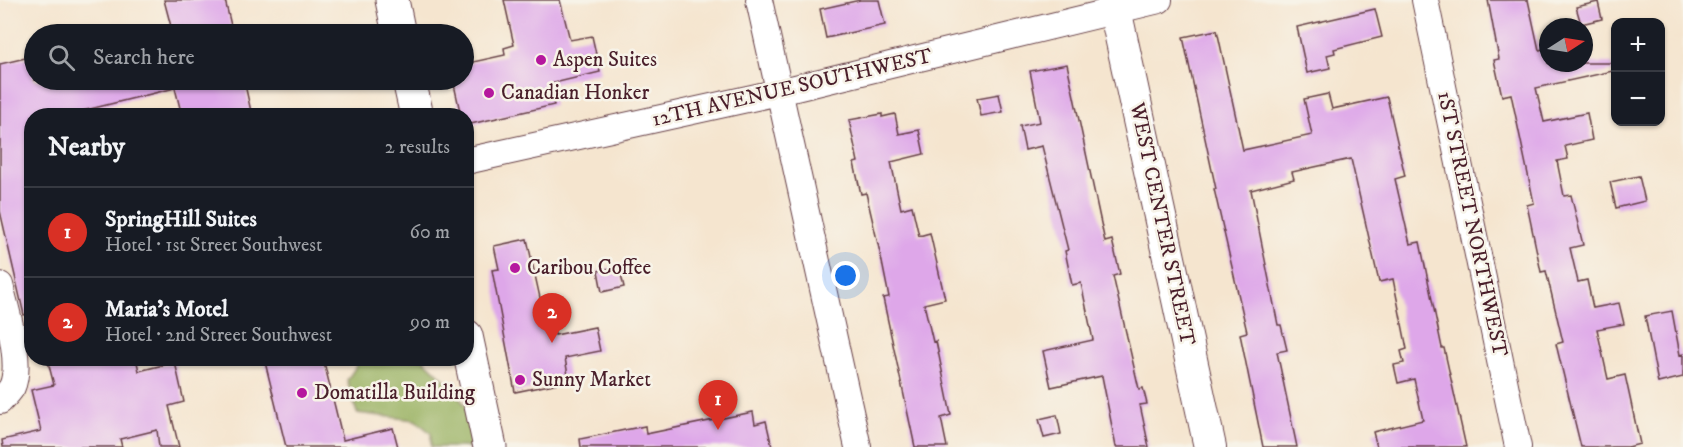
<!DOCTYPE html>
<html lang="en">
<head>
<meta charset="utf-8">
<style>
  body { margin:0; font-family:"IM FELL DW Pica",serif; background:#20242c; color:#f1f3f6 }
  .controls { position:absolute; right:18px; top:18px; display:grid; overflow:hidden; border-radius:12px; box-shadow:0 2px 4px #0004 }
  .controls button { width:54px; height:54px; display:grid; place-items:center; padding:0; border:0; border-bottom:2px solid #363941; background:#171b24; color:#f1f3f6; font:30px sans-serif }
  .compass { position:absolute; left:1539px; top:18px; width:54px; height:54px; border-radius:50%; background:#171b24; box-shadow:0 2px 4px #0004; rotate:78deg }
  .you { position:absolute; left:846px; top:276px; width:21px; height:21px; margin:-15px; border:4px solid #fff; border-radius:50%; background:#1a73e8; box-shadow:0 0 0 9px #1a73e833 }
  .badge { display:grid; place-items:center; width:39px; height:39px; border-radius:50%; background:#d93025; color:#fff; font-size:20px; font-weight:700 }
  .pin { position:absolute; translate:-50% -50px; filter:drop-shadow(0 2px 3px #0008) }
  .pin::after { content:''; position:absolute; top:32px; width:21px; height:18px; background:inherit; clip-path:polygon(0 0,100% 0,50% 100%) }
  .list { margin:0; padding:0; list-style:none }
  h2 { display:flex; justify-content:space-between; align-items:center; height:78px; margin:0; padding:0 24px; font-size:26px }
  h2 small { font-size:20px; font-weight:400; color:#9ea1a6 }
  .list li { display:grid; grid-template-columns:39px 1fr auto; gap:18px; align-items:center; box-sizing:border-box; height:90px; padding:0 24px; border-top:2px solid #363941 }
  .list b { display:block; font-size:22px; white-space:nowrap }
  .list p { margin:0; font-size:20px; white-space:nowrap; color:#9ea1a6 }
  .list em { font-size:20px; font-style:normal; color:#9ea1a6 }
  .icon { flex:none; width:33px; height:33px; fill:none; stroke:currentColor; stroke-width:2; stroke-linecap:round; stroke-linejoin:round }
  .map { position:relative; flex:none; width:1683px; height:447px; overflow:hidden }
  .search { position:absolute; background:#171b24; box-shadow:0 2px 4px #0004; left:24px; top:24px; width:450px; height:66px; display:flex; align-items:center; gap:15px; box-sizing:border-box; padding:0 21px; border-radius:33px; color:#9ea1a6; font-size:22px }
  .panel { position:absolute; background:#171b24; box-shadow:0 2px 4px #0004; left:24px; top:108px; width:450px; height:258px; border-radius:24px }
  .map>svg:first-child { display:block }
  .forest { fill:#9cb466; stroke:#736a48; stroke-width:1.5 }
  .building { fill:#dea7e9 }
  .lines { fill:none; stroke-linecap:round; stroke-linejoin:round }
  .minor-casing { stroke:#643d44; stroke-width:28 }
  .tertiary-casing { stroke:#643d44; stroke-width:34 }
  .primary-casing { stroke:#643d44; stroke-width:35 }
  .minor { stroke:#fff; stroke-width:26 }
  .tertiary { stroke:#fff; stroke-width:32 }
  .primary { stroke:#fff; stroke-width:33 }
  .poi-dot { fill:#b5179e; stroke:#f7f3e8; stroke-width:2 }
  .labels { text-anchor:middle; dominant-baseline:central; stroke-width:5; stroke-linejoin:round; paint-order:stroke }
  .poi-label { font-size:21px; fill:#4a1f2b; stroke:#f7f3e8; text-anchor:start }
  .street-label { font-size:21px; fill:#4a1f2b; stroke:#f7f3e8 }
</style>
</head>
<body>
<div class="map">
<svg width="1683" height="447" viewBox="0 0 1683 447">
  <rect width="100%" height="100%" fill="#f7f3e8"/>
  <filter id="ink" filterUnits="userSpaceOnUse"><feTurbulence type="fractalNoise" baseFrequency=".0167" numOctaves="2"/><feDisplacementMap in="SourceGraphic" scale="12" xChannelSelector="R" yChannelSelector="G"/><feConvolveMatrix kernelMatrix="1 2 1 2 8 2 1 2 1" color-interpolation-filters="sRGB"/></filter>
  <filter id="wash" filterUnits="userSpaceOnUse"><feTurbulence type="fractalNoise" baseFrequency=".008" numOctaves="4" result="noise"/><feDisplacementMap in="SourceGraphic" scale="24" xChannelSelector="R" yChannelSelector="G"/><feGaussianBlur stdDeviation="1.35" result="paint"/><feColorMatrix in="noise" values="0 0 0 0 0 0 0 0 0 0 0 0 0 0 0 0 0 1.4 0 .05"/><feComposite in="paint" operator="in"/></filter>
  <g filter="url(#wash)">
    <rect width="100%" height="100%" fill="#f5e5cf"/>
    <path class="forest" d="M368,359H423L453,388L493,447H431V433L415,420L357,413L347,380L359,362Z"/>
    <g id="blocks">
      <path class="building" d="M164,0H225L233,34H173Z
        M504,0H560L570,40L592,36L600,72L550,84L554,105L466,125V116H461L453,80H464V64L505,55L504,48L514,45Z
        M860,0H879L885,25L826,38L820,9Z
        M1488,0H1528L1539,50L1548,48V63H1612L1613,71L1536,88L1544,122L1587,113L1592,140L1565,146L1568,159L1557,161L1564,196L1571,195L1583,245L1570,248L1578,282L1587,280L1593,308L1619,303L1624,324L1597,329L1608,379L1625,375L1640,444L1628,447H1581L1556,344L1563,342L1546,271L1541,272L1527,205L1534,203L1511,94L1502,96L1494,60L1499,59Z
        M1598,2L1602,19L1581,24L1576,7Z
        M1375,9L1382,37L1334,49L1335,53L1327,55L1330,68L1307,73L1297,27Z
        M1217,30L1243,150L1312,135L1304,99L1328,94L1332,109L1387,97L1405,176L1395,179L1410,244L1420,242L1442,348H1444L1466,447H1377L1373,432L1423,420L1414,379L1398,383L1394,365L1404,363L1401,351L1407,349L1393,279L1379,282L1351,159L1292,172L1294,179L1251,190L1278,325H1281L1287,350L1277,352L1297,447H1263L1240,334L1247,332L1214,189H1216L1183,37Z
        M34,56V80H244L252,116H182L175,88L62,116H32V314L24,315L0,211V64Z
        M1067,64L1105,242L1112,240L1120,274L1113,276L1139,389L1143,388L1147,404L1140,405L1149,447H1116L1102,376L1051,387L1043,351L1093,340L1081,283L1072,285L1065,251L1068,250L1042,146L1025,150L1020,126L1040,122L1030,71Z
        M999,94L1003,112L981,116L977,98Z
        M882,114V117L895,114L899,134L919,130L924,154L891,162L901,209L912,206L919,236L930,233L945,299L924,304L933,342L936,341L951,415L941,418L947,447H915L883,298L889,297L881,257L866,193L861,194L854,163L858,162L849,120Z
        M1639,176L1645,201L1616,208L1610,182Z
        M527,239L542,307L548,306L555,335L595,327L600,351L565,358L569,381L515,392L492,270L499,269L494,246Z
        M619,266L624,287L602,292L598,271Z
        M1672,311L1680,355L1683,354V377L1658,383L1645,316Z
        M47,358H136L139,371L175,362L184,402L169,406L179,447H159L157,430L120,439L122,447H3L2,440L41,431L31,390L54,385Z
        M264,358H323L343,440L393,428L398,447H286Z
        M753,412L755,424L766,421L772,447H581L580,439L645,426L646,434Z
        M1057,415L1061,434L1044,438L1039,419Z"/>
    </g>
  </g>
  <g filter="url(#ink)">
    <use href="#blocks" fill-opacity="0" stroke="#643d44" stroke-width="1.5"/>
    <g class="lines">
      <g class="minor-casing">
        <path id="minor" d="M759,0L858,447
          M1425,0L1518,447
          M466,161L779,92L1159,0
          M0,285C6,311 23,362 12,387C9,392 4,397 0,401"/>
      </g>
      <g class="tertiary-casing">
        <path id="tertiary" d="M1113,0L1210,447"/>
      </g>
      <g class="primary-casing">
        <path id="primary" d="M392,0L399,34
          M409,80L417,116
          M466,336L490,447"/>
      </g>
      <use href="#minor" class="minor"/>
      <use href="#tertiary" class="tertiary"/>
      <use href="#primary" class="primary"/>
    </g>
  </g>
  <g class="poi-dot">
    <circle cx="541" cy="60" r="6"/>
    <circle cx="489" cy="93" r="6"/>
    <circle cx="515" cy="268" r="6"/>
    <circle cx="520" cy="380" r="6"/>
    <circle cx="302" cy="393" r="6"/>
  </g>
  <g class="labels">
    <g class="poi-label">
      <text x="553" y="60">Aspen Suites</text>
      <text x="501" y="93">Canadian Honker</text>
      <text x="527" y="268">Caribou Coffee</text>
      <text x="532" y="380">Sunny Market</text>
      <text x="314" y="393">Domatilla Building</text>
    </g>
    <g class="street-label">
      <text transform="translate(792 88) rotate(-13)">12TH AVENUE SOUTHWEST</text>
      <text transform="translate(1162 224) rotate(78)">WEST CENTER STREET</text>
      <text transform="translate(1472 224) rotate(78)">1ST STREET NORTHWEST</text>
    </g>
  </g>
</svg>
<div class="controls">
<button>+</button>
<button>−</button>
</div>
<svg class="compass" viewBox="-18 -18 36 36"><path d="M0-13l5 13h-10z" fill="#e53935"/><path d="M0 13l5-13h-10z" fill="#9ea1a6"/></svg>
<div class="you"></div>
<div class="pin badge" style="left:718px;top:430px">1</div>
<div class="pin badge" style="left:552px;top:343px">2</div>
<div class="search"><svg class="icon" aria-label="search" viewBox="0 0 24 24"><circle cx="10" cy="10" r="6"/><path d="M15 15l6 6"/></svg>Search here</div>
<section class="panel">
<h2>Nearby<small>2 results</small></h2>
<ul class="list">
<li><span class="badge">1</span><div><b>SpringHill Suites</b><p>Hotel · 1st Street Southwest</p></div><em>60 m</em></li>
<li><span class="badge">2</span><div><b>Maria's Motel</b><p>Hotel · 2nd Street Southwest</p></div><em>90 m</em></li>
</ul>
</section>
</div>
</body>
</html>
